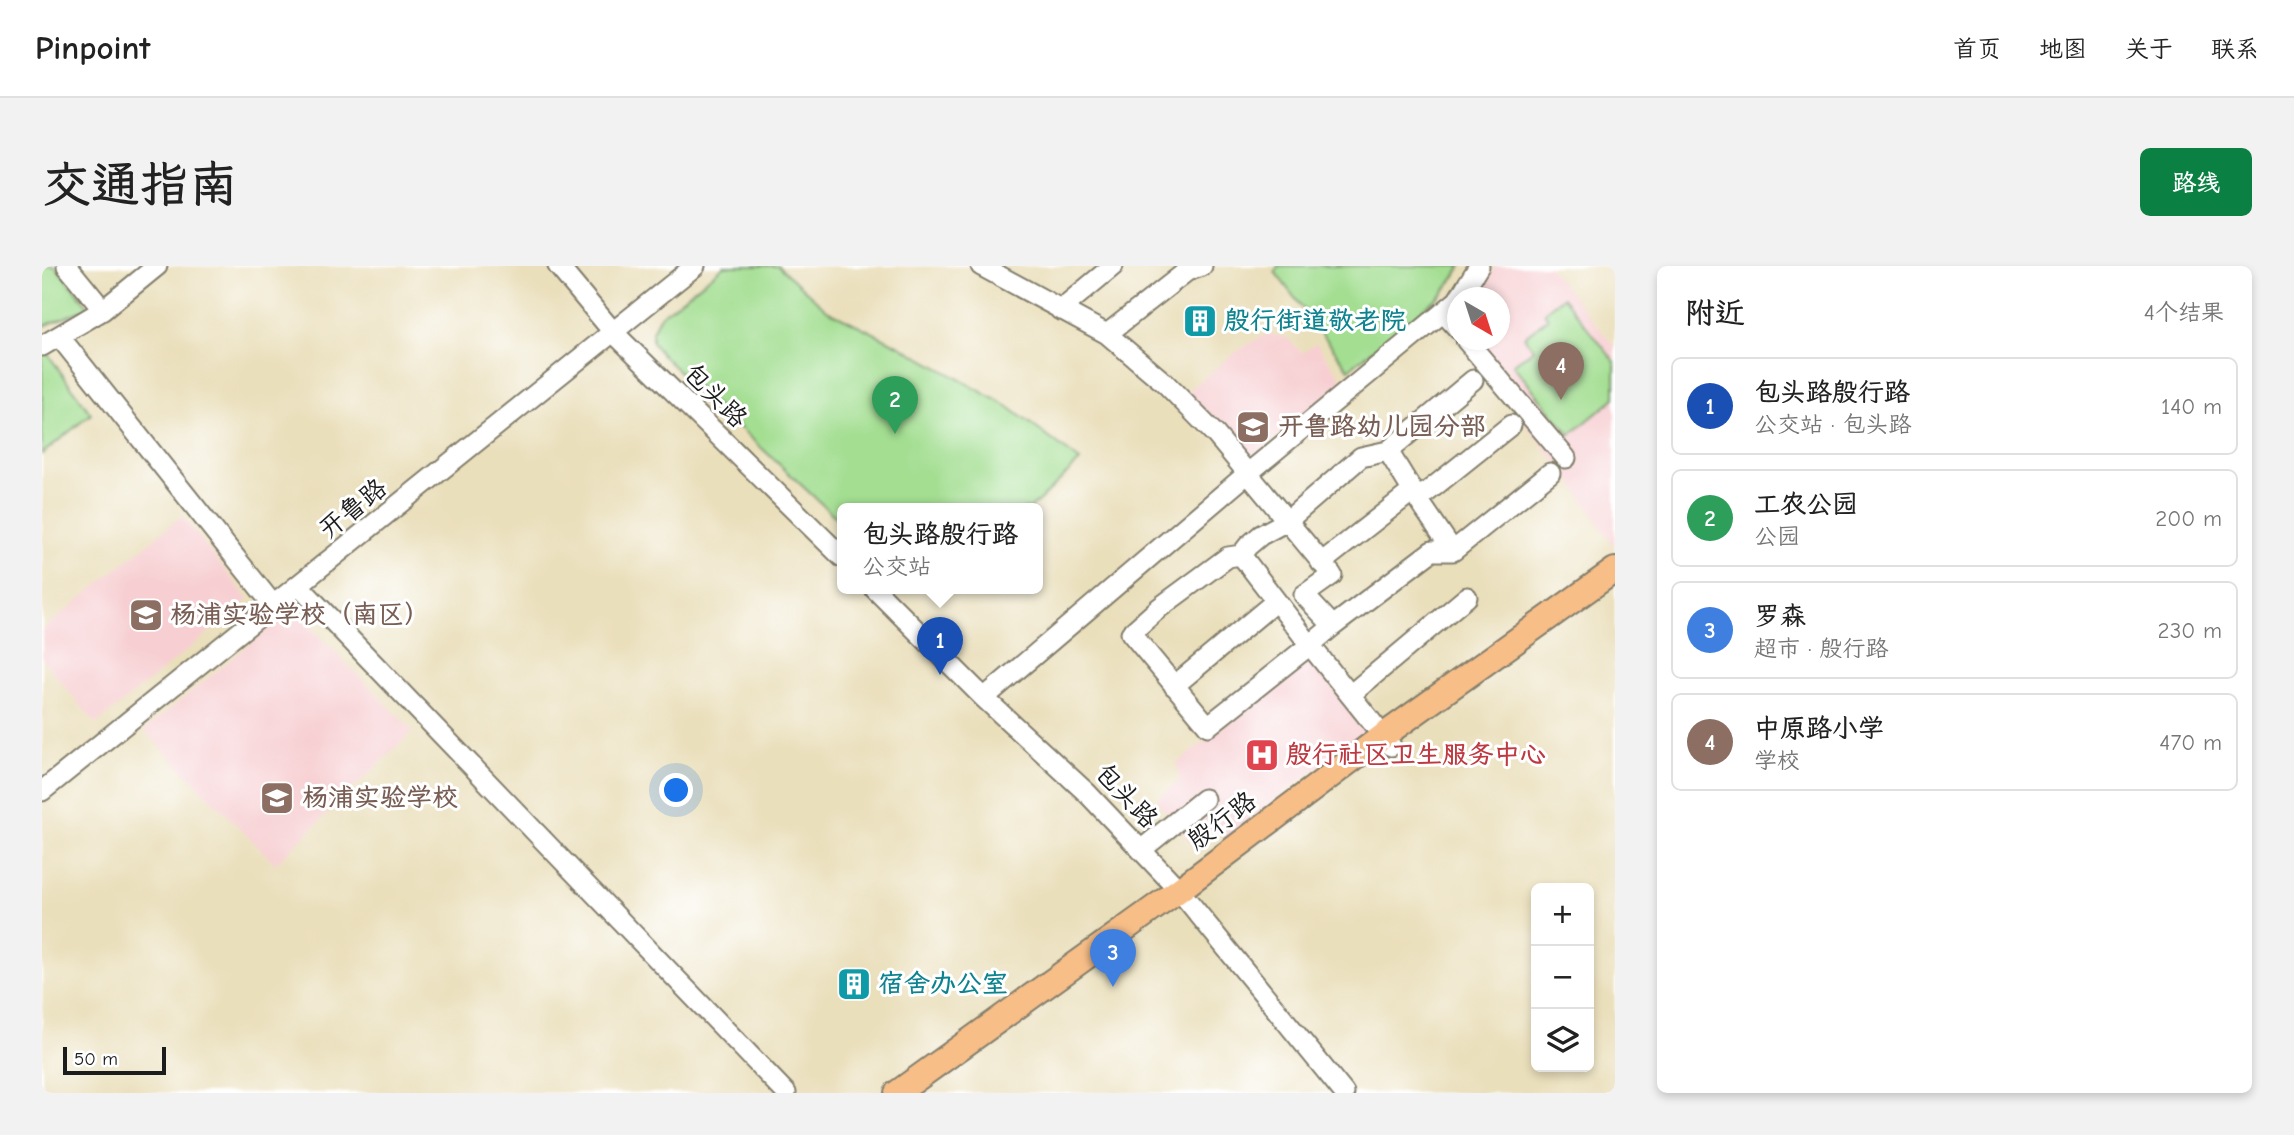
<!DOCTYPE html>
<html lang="zh">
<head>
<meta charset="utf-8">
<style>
  body { margin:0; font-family:"Comic Neue","LXGW WenKai TC",sans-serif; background:#f2f2f2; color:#222 }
  .controls { position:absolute; right:21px; bottom:21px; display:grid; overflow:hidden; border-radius:10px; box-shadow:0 4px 10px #0003 }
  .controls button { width:63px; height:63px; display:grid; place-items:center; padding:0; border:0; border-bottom:2px solid #e0e0e0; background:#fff; color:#222; font:35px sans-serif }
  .compass { position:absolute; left:1405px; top:21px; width:63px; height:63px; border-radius:50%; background:#fff; box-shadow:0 4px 10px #0003; rotate:141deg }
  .scale { position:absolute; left:21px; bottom:18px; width:103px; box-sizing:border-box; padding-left:7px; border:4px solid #1c1c1c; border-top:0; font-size:19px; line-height:24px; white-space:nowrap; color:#1c1c1c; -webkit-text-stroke:5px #fff; paint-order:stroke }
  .you { position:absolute; left:635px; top:525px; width:24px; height:24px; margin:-18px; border:5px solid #fff; border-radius:50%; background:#1a73e8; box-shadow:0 0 0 10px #1a73e833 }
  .badge { display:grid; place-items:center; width:46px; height:46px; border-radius:50%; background:#0b8043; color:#fff; font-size:23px; font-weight:700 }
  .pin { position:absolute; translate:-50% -58px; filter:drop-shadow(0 2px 4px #0008) }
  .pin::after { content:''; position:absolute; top:37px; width:24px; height:21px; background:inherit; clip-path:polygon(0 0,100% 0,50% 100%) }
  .popup { position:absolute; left:795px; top:237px; width:206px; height:91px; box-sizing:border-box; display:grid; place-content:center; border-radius:10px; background:#fff; filter:drop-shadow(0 2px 5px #0005); font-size:23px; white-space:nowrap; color:#767676 }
  .popup b { font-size:26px; color:#222 }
  .popup::after { content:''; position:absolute; left:50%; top:100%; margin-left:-14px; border:14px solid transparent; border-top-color:#fff }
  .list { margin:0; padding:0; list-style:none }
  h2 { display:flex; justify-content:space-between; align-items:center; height:91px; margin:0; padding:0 28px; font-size:30px }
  h2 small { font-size:23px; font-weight:400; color:#767676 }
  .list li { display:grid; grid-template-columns:46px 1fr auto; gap:21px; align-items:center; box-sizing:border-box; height:98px; margin:0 14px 14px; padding:0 14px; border:2px solid #e0e0e0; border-radius:10px }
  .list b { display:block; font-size:26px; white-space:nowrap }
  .list p { margin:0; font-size:23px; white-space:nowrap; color:#767676 }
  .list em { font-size:23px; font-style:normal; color:#767676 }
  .icon { flex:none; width:38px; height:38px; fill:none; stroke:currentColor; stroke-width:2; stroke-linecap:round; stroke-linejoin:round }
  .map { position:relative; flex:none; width:1573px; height:827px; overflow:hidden; border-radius:10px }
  header { display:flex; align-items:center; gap:42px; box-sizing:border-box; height:98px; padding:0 35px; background:#fff; border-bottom:2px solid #e0e0e0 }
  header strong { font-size:33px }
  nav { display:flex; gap:38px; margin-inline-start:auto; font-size:24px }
  .intro { display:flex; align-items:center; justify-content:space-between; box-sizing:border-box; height:168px; padding:0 42px }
  h1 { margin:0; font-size:49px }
  .button { padding:18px 32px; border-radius:10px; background:#0b8043; color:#fff; font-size:24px; font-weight:700 }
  main { display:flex; gap:42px; padding:0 42px }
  aside { flex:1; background:#fff; border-radius:10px; box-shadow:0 4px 10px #0003 }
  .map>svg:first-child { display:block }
  .built { fill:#f7cfd2 }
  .green { fill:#a3de91; stroke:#607d56; stroke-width:2 }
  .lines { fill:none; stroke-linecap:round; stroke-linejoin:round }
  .minor-casing { stroke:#837e6c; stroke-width:23 }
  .major-casing { stroke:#837e6c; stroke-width:28 }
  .minor { stroke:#fff; stroke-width:19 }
  .major { stroke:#f7be88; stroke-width:24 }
  .labels { text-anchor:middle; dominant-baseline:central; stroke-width:6; stroke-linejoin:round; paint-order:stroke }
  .culture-label { font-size:26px; font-weight:bold; fill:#0d838f; stroke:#fff; text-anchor:start }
  .street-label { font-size:26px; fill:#1c1c1c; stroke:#fff }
  .education-label { font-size:26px; font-weight:bold; fill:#785e54; stroke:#fff; text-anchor:start }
  .health-label { font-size:26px; font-weight:bold; fill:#be3a42; stroke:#fff; text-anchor:start }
</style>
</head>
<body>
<header>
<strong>Pinpoint</strong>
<nav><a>首页</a><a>地图</a><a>关于</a><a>联系</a></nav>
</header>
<div class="intro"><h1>交通指南</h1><a class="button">路线</a></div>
<main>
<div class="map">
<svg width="1573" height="827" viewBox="0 0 1573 827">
  <rect width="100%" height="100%" fill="#fff"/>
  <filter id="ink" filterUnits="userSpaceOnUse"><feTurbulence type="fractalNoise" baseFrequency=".0143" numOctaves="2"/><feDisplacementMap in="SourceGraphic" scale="14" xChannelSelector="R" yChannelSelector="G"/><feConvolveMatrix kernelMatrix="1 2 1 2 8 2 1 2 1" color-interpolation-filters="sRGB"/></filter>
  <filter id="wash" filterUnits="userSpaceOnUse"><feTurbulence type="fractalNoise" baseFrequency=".00686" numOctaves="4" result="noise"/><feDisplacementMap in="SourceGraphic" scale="28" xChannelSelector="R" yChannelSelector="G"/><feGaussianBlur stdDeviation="1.57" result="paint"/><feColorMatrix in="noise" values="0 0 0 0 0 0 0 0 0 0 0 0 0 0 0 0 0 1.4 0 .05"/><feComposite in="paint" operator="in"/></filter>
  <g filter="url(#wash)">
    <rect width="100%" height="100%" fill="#eadfbb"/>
    <path class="built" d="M1454,0H1506L1573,81V278L1571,279L1527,212L1416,74H1458V32L1434,31Z
      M1226,67L1245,72L1260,87L1274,77L1302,116L1205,195L1144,127L1192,87Z
      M140,250L207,334L54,458L0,393V364Z
      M251,343L371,465L233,598L102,464Z
      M1269,394L1324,465L1183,573L1173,562L1150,579L1114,534L1138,514L1134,498Z"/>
    <path class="green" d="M0,0H13L47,41L0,61Z
      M682,0H736L785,44L856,79L965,140L1038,195L988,243H800V257L623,92L610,77V66L617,51Z
      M1236,0H1420L1401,27L1307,103L1233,6Z
      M1521,31L1573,96V132L1528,169L1471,99L1492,83L1482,71L1506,52L1502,46Z
      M0,80L49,148L0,188Z"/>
  </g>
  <g filter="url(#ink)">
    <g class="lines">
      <g class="minor-casing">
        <path id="minor" d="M25,0L61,44
          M516,0L572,67L800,291
          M939,0L1065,68L1124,118L1174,169L1290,309L1262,329L1291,360L1268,379L1349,480
          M1417,32L1437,0
          M1018,44L1071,0
          M1401,46L1416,63
          M1065,68L1145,5L1160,0
          M17,70L232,340
          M1424,74L1524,192
          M0,80L61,44L115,0
          M1346,185L1373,229L1411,285
          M1199,289L1186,291L1117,342L1089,367L1166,460L1268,379L1199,289L1206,280L1219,269L1245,255L1319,191L1346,185L1431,114
          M1279,297L1363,231L1384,227L1469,159
          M257,320L744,827
          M833,323L942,432L1045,527L1137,624L1302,827
          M1291,360L1390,285H1411L1508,207
          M1132,420L1234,335
          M1308,429L1425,331
          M942,432L1205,208L1416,34
          M0,525L653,0
          M1099,584L1162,533"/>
      </g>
      <g class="major-casing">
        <path id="major" d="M855,827L1137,624L1341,470L1573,304"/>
      </g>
      <use href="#minor" class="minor"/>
      <use href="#major" class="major"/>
    </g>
  </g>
  <defs>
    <g id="building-square" transform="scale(1.75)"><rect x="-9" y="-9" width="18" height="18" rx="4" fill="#0f9aa8" stroke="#fff"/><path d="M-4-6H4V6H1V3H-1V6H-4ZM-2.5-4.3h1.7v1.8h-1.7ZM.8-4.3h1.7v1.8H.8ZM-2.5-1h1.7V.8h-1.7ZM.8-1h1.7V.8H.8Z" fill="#fff"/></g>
    <g id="school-square" transform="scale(1.75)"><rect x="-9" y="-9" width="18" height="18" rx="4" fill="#8d6e63" stroke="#fff"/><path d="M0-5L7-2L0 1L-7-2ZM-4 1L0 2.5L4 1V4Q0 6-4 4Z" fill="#fff"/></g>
    <g id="hospital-square" transform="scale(1.75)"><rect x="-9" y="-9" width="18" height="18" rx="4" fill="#e0444e" stroke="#fff"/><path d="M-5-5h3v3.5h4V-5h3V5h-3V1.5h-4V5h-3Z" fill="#fff"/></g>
  </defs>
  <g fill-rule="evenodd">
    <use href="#building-square" x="1158" y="55"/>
    <use href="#school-square" x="1211" y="161"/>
    <use href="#school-square" x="104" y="349"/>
    <use href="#hospital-square" x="1220" y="489"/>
    <use href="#school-square" x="235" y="532"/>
    <use href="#building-square" x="812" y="718"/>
  </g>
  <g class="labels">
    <g class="culture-label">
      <text x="1182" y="55">殷行街道敬老院</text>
      <text x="836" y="718">宿舍办公室</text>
    </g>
    <g class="street-label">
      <text transform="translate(673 130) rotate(45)">包头路</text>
      <text transform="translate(311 243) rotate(-39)">开鲁路</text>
      <text transform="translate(1084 530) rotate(46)">包头路</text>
      <text transform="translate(1180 555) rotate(-37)">殷行路</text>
    </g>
    <g class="education-label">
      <text x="1236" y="161">开鲁路幼儿园分部</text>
      <text x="128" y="349">杨浦实验学校（南区）</text>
      <text x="260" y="532">杨浦实验学校</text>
    </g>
    <g class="health-label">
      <text x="1244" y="489">殷行社区卫生服务中心</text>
    </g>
  </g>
</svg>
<div class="controls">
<button>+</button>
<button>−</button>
<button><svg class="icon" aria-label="layers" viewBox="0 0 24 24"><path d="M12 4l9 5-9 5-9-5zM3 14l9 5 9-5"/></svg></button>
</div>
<svg class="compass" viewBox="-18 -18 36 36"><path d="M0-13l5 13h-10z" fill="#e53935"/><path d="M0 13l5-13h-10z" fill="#767676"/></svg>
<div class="scale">50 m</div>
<div class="you"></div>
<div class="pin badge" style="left:898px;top:409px;background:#1a4fb4">1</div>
<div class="popup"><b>包头路殷行路</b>公交站</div>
<div class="pin badge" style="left:853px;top:168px;background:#2e9e5b">2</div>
<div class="pin badge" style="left:1071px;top:721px;background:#3f7fe0">3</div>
<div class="pin badge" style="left:1519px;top:134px;background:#8d6e63">4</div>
</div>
<aside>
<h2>附近<small>4个结果</small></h2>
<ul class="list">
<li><span class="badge" style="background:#1a4fb4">1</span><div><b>包头路殷行路</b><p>公交站 · 包头路</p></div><em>140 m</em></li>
<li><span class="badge" style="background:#2e9e5b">2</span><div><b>工农公园</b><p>公园</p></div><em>200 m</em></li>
<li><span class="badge" style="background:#3f7fe0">3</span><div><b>罗森</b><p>超市 · 殷行路</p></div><em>230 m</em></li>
<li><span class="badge" style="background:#8d6e63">4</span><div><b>中原路小学</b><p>学校</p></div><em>470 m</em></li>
</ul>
</aside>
</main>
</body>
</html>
